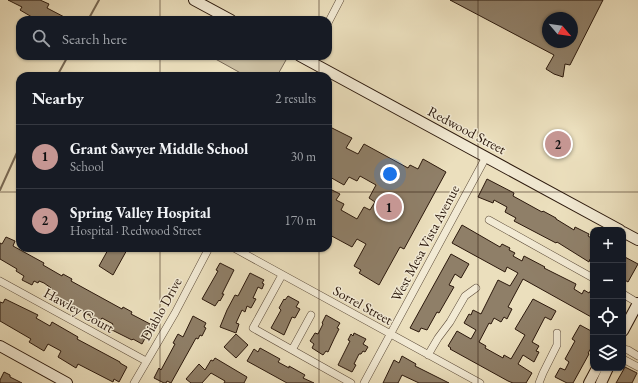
<!DOCTYPE html>
<html lang="en">
<head>
<meta charset="utf-8">
<style>
  body { margin:0; font-family:"EB Garamond",serif; background:#242831; color:#f1f3f6 }
  .controls { position:absolute; right:12px; bottom:12px; display:grid; overflow:hidden; border-radius:8px; box-shadow:0 1px 3px #0004 }
  .controls button { width:36px; height:36px; display:grid; place-items:center; padding:0; border:0; border-bottom:1px solid #363941; background:#171b24; color:#f1f3f6; font:20px sans-serif }
  .compass { position:absolute; left:542px; top:12px; width:36px; height:36px; border-radius:50%; background:#171b24; box-shadow:0 1px 3px #0004; rotate:119deg }
  .you { position:absolute; left:390px; top:174px; width:14px; height:14px; margin:-10px; border:3px solid #fff; border-radius:50%; background:#1a73e8; box-shadow:0 0 0 6px #1a73e833 }
  .badge { display:grid; place-items:center; width:26px; height:26px; border-radius:50%; background:#c59692; color:#111; font-size:13px; font-weight:700 }
  .pin { position:absolute; translate:-50% -50%; border:2px solid #fff; box-shadow:0 1px 4px #0006 }
  .list { margin:0; padding:0; list-style:none }
  h2 { display:flex; justify-content:space-between; align-items:center; height:52px; margin:0; padding:0 16px; font-size:17px }
  h2 small { font-size:13px; font-weight:400; color:#9ea1a6 }
  .list li { display:grid; grid-template-columns:26px 1fr auto; gap:12px; align-items:center; box-sizing:border-box; height:64px; padding:0 16px; border-top:1px solid #363941 }
  .list b { display:block; font-size:15px; white-space:nowrap }
  .list p { margin:0; font-size:13px; white-space:nowrap; color:#9ea1a6 }
  .list em { font-size:13px; font-style:normal; color:#9ea1a6 }
  .icon { flex:none; width:22px; height:22px; fill:none; stroke:currentColor; stroke-width:2; stroke-linecap:round; stroke-linejoin:round }
  .map { position:relative; flex:none; width:638px; height:383px; overflow:hidden }
  .search { position:absolute; background:#171b24; box-shadow:0 1px 3px #0004; left:16px; top:16px; width:316px; height:44px; display:flex; align-items:center; gap:10px; box-sizing:border-box; padding:0 14px; border-radius:12px; color:#9ea1a6; font-size:15px }
  .panel { position:absolute; background:#171b24; box-shadow:0 1px 3px #0004; left:16px; top:72px; width:316px; height:180px; border-radius:12px }
  .map>svg:first-child { display:block }
  .green { fill:#cabd9f; stroke:#7a6a56 }
  .lines { fill:none; stroke-linecap:round; stroke-linejoin:round }
  .stream { stroke:#776752; stroke-width:2 }
  .building { fill:#8f7f68; stroke:#2b180c; fill-rule:evenodd }
  .street-casing { stroke:#5b4a38; stroke-width:8 }
  .secondary-casing { stroke:#2b180c; stroke-width:12 }
  .street { stroke:#f2ead4; stroke-width:7 }
  .secondary { stroke:#f2ead4; stroke-width:10 }
  .grid { fill:none; stroke:#2b180c; stroke-width:1; stroke-opacity:0.55 }
  .labels { text-anchor:middle; dominant-baseline:central; stroke-width:3; stroke-linejoin:round; paint-order:stroke }
  .street-label { font-size:14px; fill:#2b180c; stroke:#f2ead4 }
</style>
</head>
<body>
<div class="map">
<svg width="638" height="383" viewBox="0 0 638 383">
  <rect width="100%" height="100%" fill="#ebdfbd"/>
  <filter id="stains"><feTurbulence type="fractalNoise" baseFrequency=".005" numOctaves="4"/><feColorMatrix values="0 0 0 0 .2 0 0 0 0 .09 0 0 0 0 .02 0 0 0 .5 -.17"/></filter>
  <radialGradient id="worn" r=".72"><stop offset=".6" stop-color="#630" stop-opacity="0"/><stop offset="1" stop-color="#630" stop-opacity=".3"/></radialGradient>
  <path class="green" d="M210,56H278L286,60L277,76H246Z"/>
  <g class="lines">
    <path class="stream" d="M88,20L99,0
      M57,76L68,56
      M0,190L20,146"/>
  </g>
  <path class="building" d="M8,0H40L49,4L47,8L70,20H37L20,10L22,7Z
    M450,0H603L570,65L565,64L563,77L554,74L546,69L554,55ZM548,18H572V42H548Z
    M330,127L352,138L346,148L358,154L364,144L408,168L410,165L418,169L423,159L446,172L404,249L400,247L379,285L359,273L361,270L354,266L366,244L357,239L352,247L328,234V188L340,194L336,200L344,204L341,210L357,219L364,207L370,210L375,202L369,198L376,185L360,176L357,181L349,177L344,185L328,176V131Z
    M487,179L514,193L513,196L542,212L543,211L556,218V219L574,230L575,227L589,234L588,236L593,239V261L590,259L589,262L557,242L556,243L514,221L516,218L505,212L507,207L494,200L493,203L478,197Z
    M462,225L500,247L502,244L510,248L509,250L515,253L513,256L522,261L524,256L545,267L544,268L576,284L574,289L582,294L584,290L589,293L593,287V318L523,279L508,307L512,309L507,319L504,317L501,322L494,318L491,324L489,323L479,342L486,346L485,348L503,358L504,355L511,359L525,335L515,329L533,299L556,311L551,320L545,317L532,342L539,346L536,351L539,352L534,362L523,355L518,364L532,373L526,383H513L508,381L450,349L451,348L448,346L457,331L471,339L476,330L464,323L469,314L471,315L473,310L481,314L498,280L510,286L518,273L507,267L505,272L452,243Z
    M6,237L15,241L13,246L44,263L43,265L62,276L63,274L72,279L71,281L122,309L123,307L132,312L131,314L152,325L142,344L133,339L132,340L110,329L113,324L102,318L99,322L91,318V316L51,296L54,291L50,290L51,288L44,283L39,281L38,283L34,281L32,285L22,280L24,276L16,271L17,269L0,259V243L2,244Z
    M109,248H128L113,275L99,266Z
    M451,254L469,264L461,278L455,274L449,285L454,287L439,313L437,312L427,330L421,328L419,332L410,328Z
    M623,256L638,264L628,282L623,279Z
    M220,263L234,270L222,294H224L220,301L219,300L215,306L202,299L218,271L216,270Z
    M250,273L264,280L262,283L264,284L262,289L258,287L253,298L256,299L251,308L247,306L245,312L242,310L236,323L239,324L236,333L220,327L227,310L235,295L238,296Z
    M288,296L299,302L296,307L300,309L295,318L292,317L284,335L271,328L281,310L279,308L284,299L285,300Z
    M5,299L38,315L36,318L50,326L52,322L78,337L77,339L120,362V363L127,367L119,382L114,379L113,382L78,364L76,368L58,357L61,351L48,344L44,351L29,342L31,339L0,321V302L3,303Z
    M326,315L340,323L337,328L339,329L334,339L328,352L326,351L323,355L312,348L314,344L310,341L315,333L318,334L323,324L322,323Z
    M193,316L206,323L204,327L206,328L202,336L200,335L198,339L196,338L171,383L167,381L166,383H164L154,378L159,368L161,370L175,344L173,343L178,334L183,337Z
    M580,325L593,332V345L588,353L589,354L573,383H567L555,377L560,368L565,370L569,362L565,359L575,341L572,339Z
    M354,333L366,339L363,344L368,347L365,352L363,351L361,354H359L354,364L356,365L352,372L338,365L350,341L348,340L351,334L353,336Z
    M236,334L248,345L236,358L224,347Z
    M260,348L280,359L278,362L289,368V366L305,375L303,378L314,383H287L247,361L254,349L258,352Z
    M402,356L416,364L415,366L449,383H419L402,375L398,383H383L394,360L399,363Z
    M215,358L247,377L244,383H224L225,381L211,373L202,383H191L186,379L199,364L205,370L211,360L213,361Z
    M625,367L637,373L632,383H616Z
    M4,372L10,375V377L22,383H0V380Z"/>
  <g class="lines">
    <g class="street-casing">
      <path id="street" d="M328,23L340,0
        M489,220L593,278
        M234,248L480,383
        M282,275L253,328L351,383
        M0,281L146,361
        M623,294L638,303
        M623,349L628,350L638,356
        M292,350L311,315
        M428,355L438,338L450,322L465,296L476,288
        M623,359L638,367
        M134,383L175,313L209,248
        M364,383L486,157
        M539,383L543,373L557,345V333"/>
    </g>
    <g class="secondary-casing">
      <path id="secondary" d="M194,0L231,20
        M300,56L620,230
        M623,232L638,240
        M623,331L638,303
        M0,346L67,383
        M589,383L597,368
        M601,383L608,368"/>
    </g>
    <use href="#street" class="street"/>
    <use href="#secondary" class="secondary"/>
  </g>
  <path class="grid" d="M160,0V20M319,0V20M478,0V383M160,56V76M319,56V76M0,192H20M328,192H638M160,248V383M319,248V383"/>
  <g class="labels">
    <g class="street-label">
      <text transform="translate(467 130) rotate(28)">Redwood Street</text>
      <text transform="translate(425 243) rotate(-62)">West Mesa Vista Avenue</text>
      <text transform="translate(363 305) rotate(29)">Sorrel Street</text>
      <text transform="translate(161 309) rotate(-61)">Diablo Drive</text>
      <text transform="translate(79 310) rotate(29)">Hawley Court</text>
    </g>
  </g>
  <rect width="100%" height="100%" filter="url(#stains)"/>
  <rect width="100%" height="100%" fill="url(#worn)"/>
</svg>
<div class="controls">
<button>+</button>
<button>−</button>
<button><svg class="icon" aria-label="locate" viewBox="0 0 24 24"><circle cx="12" cy="12" r="6"/><path d="M12 2v4M12 18v4M2 12h4M18 12h4"/></svg></button>
<button><svg class="icon" aria-label="layers" viewBox="0 0 24 24"><path d="M12 4l9 5-9 5-9-5zM3 14l9 5 9-5"/></svg></button>
</div>
<svg class="compass" viewBox="-18 -18 36 36"><path d="M0-13l5 13h-10z" fill="#e53935"/><path d="M0 13l5-13h-10z" fill="#9ea1a6"/></svg>
<div class="you"></div>
<div class="pin badge" style="left:389px;top:207px">1</div>
<div class="pin badge" style="left:558px;top:144px">2</div>
<div class="search"><svg class="icon" aria-label="search" viewBox="0 0 24 24"><circle cx="10" cy="10" r="6"/><path d="M15 15l6 6"/></svg>Search here</div>
<section class="panel">
<h2>Nearby<small>2 results</small></h2>
<ul class="list">
<li><span class="badge">1</span><div><b>Grant Sawyer Middle School</b><p>School</p></div><em>30 m</em></li>
<li><span class="badge">2</span><div><b>Spring Valley Hospital</b><p>Hospital · Redwood Street</p></div><em>170 m</em></li>
</ul>
</section>
</div>
</body>
</html>
